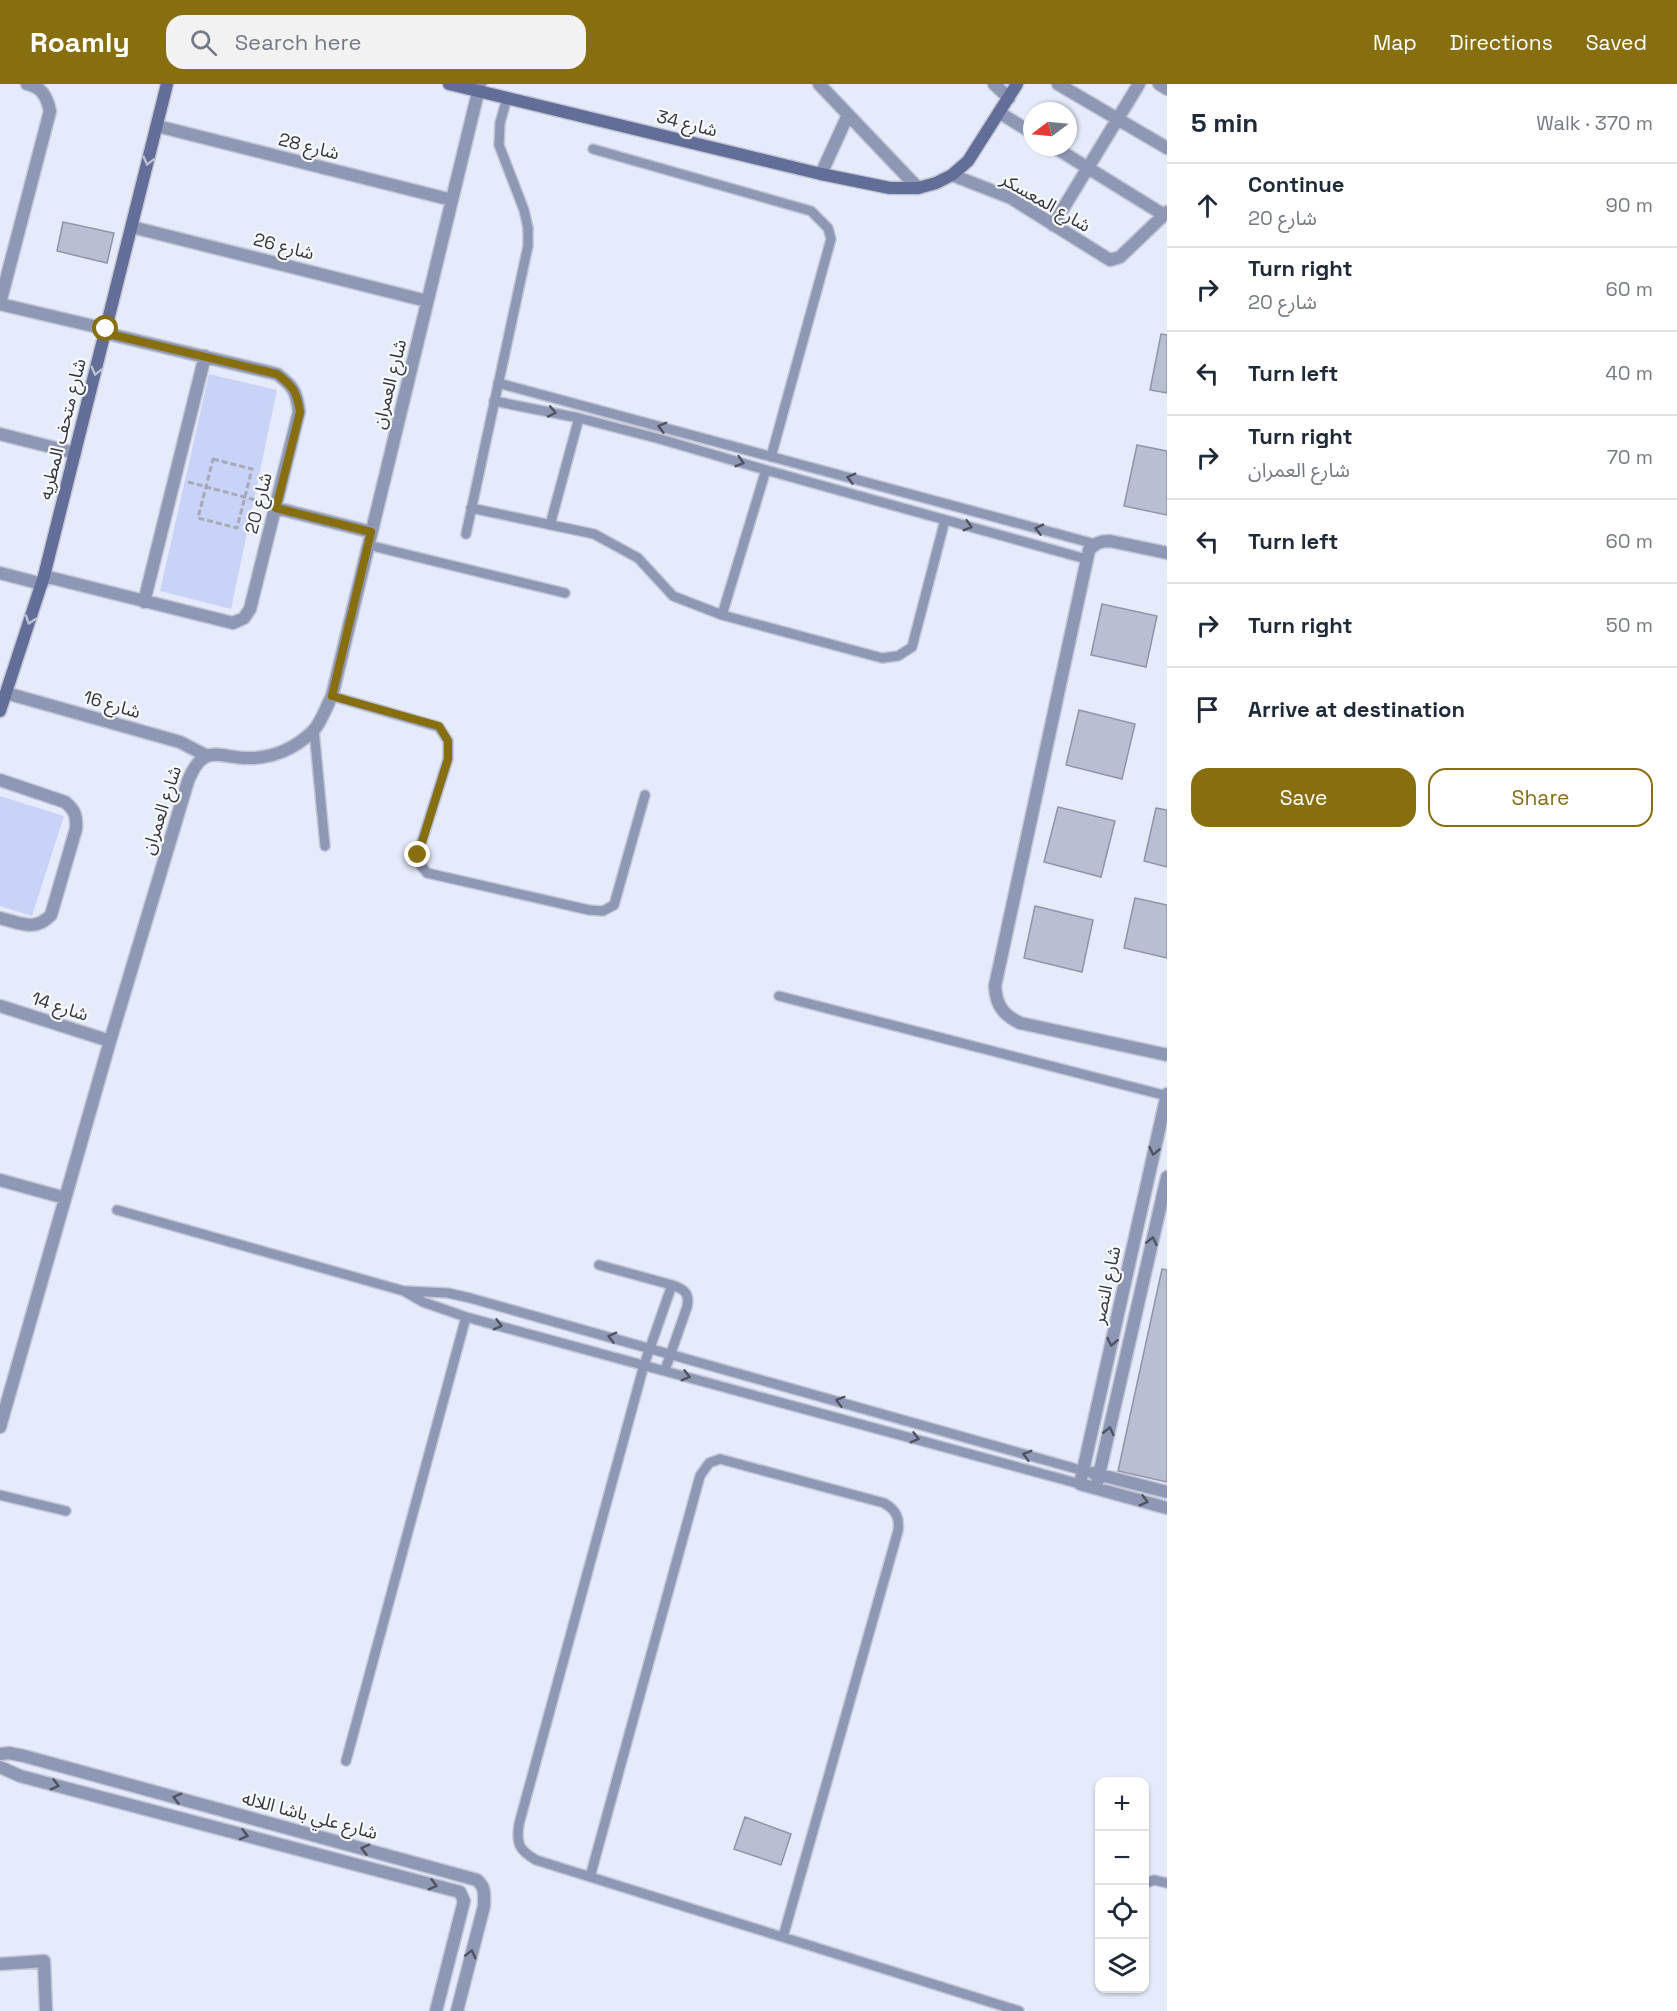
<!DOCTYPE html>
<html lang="en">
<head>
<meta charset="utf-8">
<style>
  body { margin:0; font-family:"Space Grotesk","Noto Sans Arabic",sans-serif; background:#f2f2f3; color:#1f2937 }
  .controls { position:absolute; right:18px; bottom:18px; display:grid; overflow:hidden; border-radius:12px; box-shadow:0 2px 4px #0004 }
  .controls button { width:54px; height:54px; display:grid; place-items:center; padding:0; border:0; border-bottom:2px solid #e0e1e3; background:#fff; color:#1f2937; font:30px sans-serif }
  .compass { position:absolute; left:1023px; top:18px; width:54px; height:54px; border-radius:50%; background:#fff; box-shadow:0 2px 4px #0004; rotate:254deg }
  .stop { position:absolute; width:18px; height:18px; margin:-14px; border:4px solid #876f0f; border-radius:50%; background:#fff }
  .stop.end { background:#876f0f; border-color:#fff; box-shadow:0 2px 6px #0008 }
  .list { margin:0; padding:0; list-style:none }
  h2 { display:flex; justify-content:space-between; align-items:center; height:78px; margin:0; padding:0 24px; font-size:26px }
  h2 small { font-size:20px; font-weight:400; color:#747a83 }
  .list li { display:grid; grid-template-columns:39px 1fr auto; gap:18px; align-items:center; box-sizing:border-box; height:84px; padding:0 24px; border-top:2px solid #e0e1e3 }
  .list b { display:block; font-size:22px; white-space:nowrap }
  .list p { margin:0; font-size:20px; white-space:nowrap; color:#747a83 }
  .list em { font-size:20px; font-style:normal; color:#747a83 }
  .actions { display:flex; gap:12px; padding:18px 24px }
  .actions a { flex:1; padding:14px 0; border:2px solid #876f0f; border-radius:18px; text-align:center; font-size:21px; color:#876f0f }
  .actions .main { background:#876f0f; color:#fff }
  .icon { flex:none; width:33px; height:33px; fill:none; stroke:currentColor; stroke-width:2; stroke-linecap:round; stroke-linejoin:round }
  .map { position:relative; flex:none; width:1167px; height:1927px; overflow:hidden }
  header { display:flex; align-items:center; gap:36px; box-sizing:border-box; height:84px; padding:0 30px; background:#876f0f; color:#fff }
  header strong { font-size:28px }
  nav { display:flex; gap:33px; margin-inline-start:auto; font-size:21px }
  .search { width:420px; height:54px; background:#f2f2f3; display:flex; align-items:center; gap:15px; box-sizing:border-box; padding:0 21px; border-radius:18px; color:#747a83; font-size:22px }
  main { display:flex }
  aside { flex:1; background:#fff }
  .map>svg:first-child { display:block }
  .green { fill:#c9d3f8 }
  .building { fill:#b8bfd3; stroke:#8f94a8; stroke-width:1.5 }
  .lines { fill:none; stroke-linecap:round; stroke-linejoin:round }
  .lane-casing { stroke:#c2c7d6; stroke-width:12 }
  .street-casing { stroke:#c2c7d6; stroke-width:15 }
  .secondary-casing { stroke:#c2c7d6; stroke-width:15 }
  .path { stroke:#a6a9b7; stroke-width:3; stroke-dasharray:6 3; stroke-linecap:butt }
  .lane { stroke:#8e97b4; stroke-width:9 }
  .street { stroke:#8e97b4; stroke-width:12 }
  .secondary { stroke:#636e98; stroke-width:12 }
  .oneway { stroke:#bcc1d5 }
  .oneway2 { stroke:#4f5361 }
  .route { stroke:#876f0f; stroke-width:8 }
  .labels { text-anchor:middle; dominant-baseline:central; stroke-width:4.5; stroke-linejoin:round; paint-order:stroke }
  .street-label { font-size:18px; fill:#34363e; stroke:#f7f9fd }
</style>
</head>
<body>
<header>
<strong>Roamly</strong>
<div class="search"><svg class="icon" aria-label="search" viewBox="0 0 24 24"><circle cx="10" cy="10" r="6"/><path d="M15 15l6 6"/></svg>Search here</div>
<nav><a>Map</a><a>Directions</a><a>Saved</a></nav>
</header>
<main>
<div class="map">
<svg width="1167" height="1927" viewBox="0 0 1167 1927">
  <rect width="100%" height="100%" fill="#e6ebfc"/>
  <path class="green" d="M209,290L277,306L231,525L160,507Z
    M0,712L64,732L32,832L0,822Z"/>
  <path class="building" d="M63,138L114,149L107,179L57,167Z
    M1161,250L1167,251V309L1150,306Z
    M1137,361L1167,367V431L1124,422Z
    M1102,520L1157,532L1146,583L1091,571Z
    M1079,626L1135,640L1122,695L1066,681Z
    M1058,723L1115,737L1101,793L1044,778Z
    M1156,724L1167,726V783L1144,777Z
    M1135,814L1167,821V874L1124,864Z
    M1035,822L1093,836L1082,888L1024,874Z
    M1162,1185L1167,1186V1398L1118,1387Z
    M745,1733L791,1750L781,1781L734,1765Z"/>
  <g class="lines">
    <g class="lane-casing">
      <path id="lane" d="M593,65L811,127L828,144L831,155L771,373
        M498,299L1095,460
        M494,317L579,334L660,355L766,386L1086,475
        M471,424L594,450L638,474L673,512L722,531L882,574L898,572L912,563L945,436
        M550,441L579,334
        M466,450L528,162V144L524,126L499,61L500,39L507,14
        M368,461L565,509
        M722,531L766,386
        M332,612L439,643L448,657V675L418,770L420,780L427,789L589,826L603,827L614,821L645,711
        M314,646L325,762
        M779,912L1167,1012
        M117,1126L404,1207L423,1218L466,1233L1080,1400
        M599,1181L672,1201C684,1205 690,1209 687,1223L665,1286
        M672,1201L644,1281L519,1740C516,1760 519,1766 536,1776L1019,1927
        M406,1207L448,1209L470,1214L1084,1387
        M0,1411L66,1427
        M346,1677L466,1233
        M590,1793L700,1392L709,1379L720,1375L884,1419C896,1426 900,1434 898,1447L783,1853
        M1144,1800L1154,1796L1167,1799"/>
    </g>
    <g class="street-casing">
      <path id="street" d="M819,0L918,104
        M994,0L1009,14
        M1058,0L1167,64
        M1159,0L1167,5
        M1000,29L1032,49
        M157,42L452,116
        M1054,63L1164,131
        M821,90L848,31
        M952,91L1011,114L1110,176L1120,173L1167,128
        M1053,141L1139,0
        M132,143L427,217
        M0,219L50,27C47,13 42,3 27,0
        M0,220L106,245
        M0,350L75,369
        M276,424L371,448
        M1167,469L1110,457C1100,457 1096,459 1089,466L995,902C996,921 1003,931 1020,939L1167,971
        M0,489L42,500
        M44,492L233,539L244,534L250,525L299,328C297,308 293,302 277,290L105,249
        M144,518L205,272
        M6,609L180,658L207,672
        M0,696L65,718C75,726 77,732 76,745L51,831C35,848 20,839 0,834
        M0,922L110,957
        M1167,1010L1080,1400L1167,1424
        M0,1096L65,1114
        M0,1343L110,957L188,697C205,655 221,676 253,674C275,673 295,664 312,648C321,640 326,623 332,612L480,0
        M1093,1389L1167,1408
        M1096,1404L1167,1093
        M0,1670L9,1669L24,1672L477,1796C486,1804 484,1811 484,1822L457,1927
        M0,1683L20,1692L460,1808L464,1817L436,1927
        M0,1880L44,1877L46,1927"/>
    </g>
    <g class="secondary-casing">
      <path id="secondary" d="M449,0L821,90L890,104H918L936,99L952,91L968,77L1017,0
        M0,627L44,492L167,0"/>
    </g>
    <path class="path" d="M213,375L252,385L237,444L198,434Z
      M188,398L263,418"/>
    <use href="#lane" class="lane"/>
    <use href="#street" class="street"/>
    <use href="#secondary" class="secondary"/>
  </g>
  <defs><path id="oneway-chevron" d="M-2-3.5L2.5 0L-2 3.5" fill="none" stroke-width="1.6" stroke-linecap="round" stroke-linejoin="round" transform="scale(1.5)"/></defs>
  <g class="oneway">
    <use href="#oneway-chevron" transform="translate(148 77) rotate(104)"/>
    <use href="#oneway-chevron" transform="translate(96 287) rotate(104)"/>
    <use href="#oneway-chevron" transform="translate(30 536) rotate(108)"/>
  </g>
  <g class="oneway2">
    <use href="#oneway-chevron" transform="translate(552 328) rotate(11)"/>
    <use href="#oneway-chevron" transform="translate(662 343) rotate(-165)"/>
    <use href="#oneway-chevron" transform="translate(740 378) rotate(17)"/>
    <use href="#oneway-chevron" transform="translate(851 394) rotate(-165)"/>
    <use href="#oneway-chevron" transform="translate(968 442) rotate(16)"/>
    <use href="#oneway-chevron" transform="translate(1039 445) rotate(-165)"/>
    <use href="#oneway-chevron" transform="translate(1154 1067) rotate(102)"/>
    <use href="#oneway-chevron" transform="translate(1152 1157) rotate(-77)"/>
    <use href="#oneway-chevron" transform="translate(498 1241) rotate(15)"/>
    <use href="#oneway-chevron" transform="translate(612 1253) rotate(-165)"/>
    <use href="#oneway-chevron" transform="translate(1112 1258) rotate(102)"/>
    <use href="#oneway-chevron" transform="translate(686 1292) rotate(15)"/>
    <use href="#oneway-chevron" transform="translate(840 1317) rotate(-164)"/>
    <use href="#oneway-chevron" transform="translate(1109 1347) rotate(-77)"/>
    <use href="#oneway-chevron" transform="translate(915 1354) rotate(15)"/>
    <use href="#oneway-chevron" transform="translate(1027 1371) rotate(-164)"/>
    <use href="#oneway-chevron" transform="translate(1144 1417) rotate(15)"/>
    <use href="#oneway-chevron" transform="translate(55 1701) rotate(15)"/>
    <use href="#oneway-chevron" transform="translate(177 1714) rotate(-165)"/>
    <use href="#oneway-chevron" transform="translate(244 1751) rotate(15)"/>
    <use href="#oneway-chevron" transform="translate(365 1765) rotate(-165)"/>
    <use href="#oneway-chevron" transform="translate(433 1801) rotate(15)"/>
    <use href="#oneway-chevron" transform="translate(471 1870) rotate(-76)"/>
  </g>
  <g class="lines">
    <path class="route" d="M106,245L105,249L277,290C293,302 297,308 300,328L276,424L371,448L332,612L439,642L448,657V675L418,771"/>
  </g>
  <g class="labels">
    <g class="street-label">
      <text transform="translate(687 39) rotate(14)">شارع 34</text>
      <text transform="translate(309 62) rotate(14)">شارع 28</text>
      <text transform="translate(1046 118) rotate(30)">شارع المعسكر</text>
      <text transform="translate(284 162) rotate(14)">شارع 26</text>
      <text transform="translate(389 300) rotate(-76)">شارع العمران</text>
      <text transform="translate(62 345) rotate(-76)">شارع متحف المطريه</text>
      <text transform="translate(258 419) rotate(-76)">شارع 20</text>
      <text transform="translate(112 620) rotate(16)">شارع 16</text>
      <text transform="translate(161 726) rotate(-72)">شارع العمران</text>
      <text transform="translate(60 922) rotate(18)">شارع 14</text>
      <text transform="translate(1106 1201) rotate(-78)">شارع النصر</text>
      <text transform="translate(310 1731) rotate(15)">شارع علي باشا اللاله</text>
    </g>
  </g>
</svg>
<div class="controls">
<button>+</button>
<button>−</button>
<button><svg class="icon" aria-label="locate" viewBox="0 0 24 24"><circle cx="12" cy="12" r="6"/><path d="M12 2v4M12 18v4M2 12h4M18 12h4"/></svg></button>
<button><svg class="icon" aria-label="layers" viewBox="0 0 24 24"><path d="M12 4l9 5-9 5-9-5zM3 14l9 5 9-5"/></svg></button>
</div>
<svg class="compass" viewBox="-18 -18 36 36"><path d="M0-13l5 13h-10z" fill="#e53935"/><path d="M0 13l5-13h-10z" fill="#747a83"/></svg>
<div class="stop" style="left:106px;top:245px"></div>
<div class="stop end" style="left:418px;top:771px"></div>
</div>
<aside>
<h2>5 min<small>Walk · 370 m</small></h2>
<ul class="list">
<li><svg class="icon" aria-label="ahead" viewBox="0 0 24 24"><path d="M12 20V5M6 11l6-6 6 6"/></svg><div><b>Continue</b><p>شارع 20</p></div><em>90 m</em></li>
<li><svg class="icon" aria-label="right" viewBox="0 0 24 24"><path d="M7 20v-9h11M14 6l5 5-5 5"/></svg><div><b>Turn right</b><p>شارع 20</p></div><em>60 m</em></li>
<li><svg class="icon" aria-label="left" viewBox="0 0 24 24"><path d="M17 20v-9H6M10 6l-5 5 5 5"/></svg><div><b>Turn left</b></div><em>40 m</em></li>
<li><svg class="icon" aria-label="right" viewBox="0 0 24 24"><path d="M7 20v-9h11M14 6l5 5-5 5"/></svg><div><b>Turn right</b><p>شارع العمران</p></div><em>70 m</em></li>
<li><svg class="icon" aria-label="left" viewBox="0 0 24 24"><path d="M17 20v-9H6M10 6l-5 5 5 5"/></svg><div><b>Turn left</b></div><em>60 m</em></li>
<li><svg class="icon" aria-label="right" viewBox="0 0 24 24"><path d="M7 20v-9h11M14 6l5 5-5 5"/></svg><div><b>Turn right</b></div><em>50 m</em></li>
<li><svg class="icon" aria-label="arrive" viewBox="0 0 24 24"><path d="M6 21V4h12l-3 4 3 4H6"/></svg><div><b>Arrive at destination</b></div></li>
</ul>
<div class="actions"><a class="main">Save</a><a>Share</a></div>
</aside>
</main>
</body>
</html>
